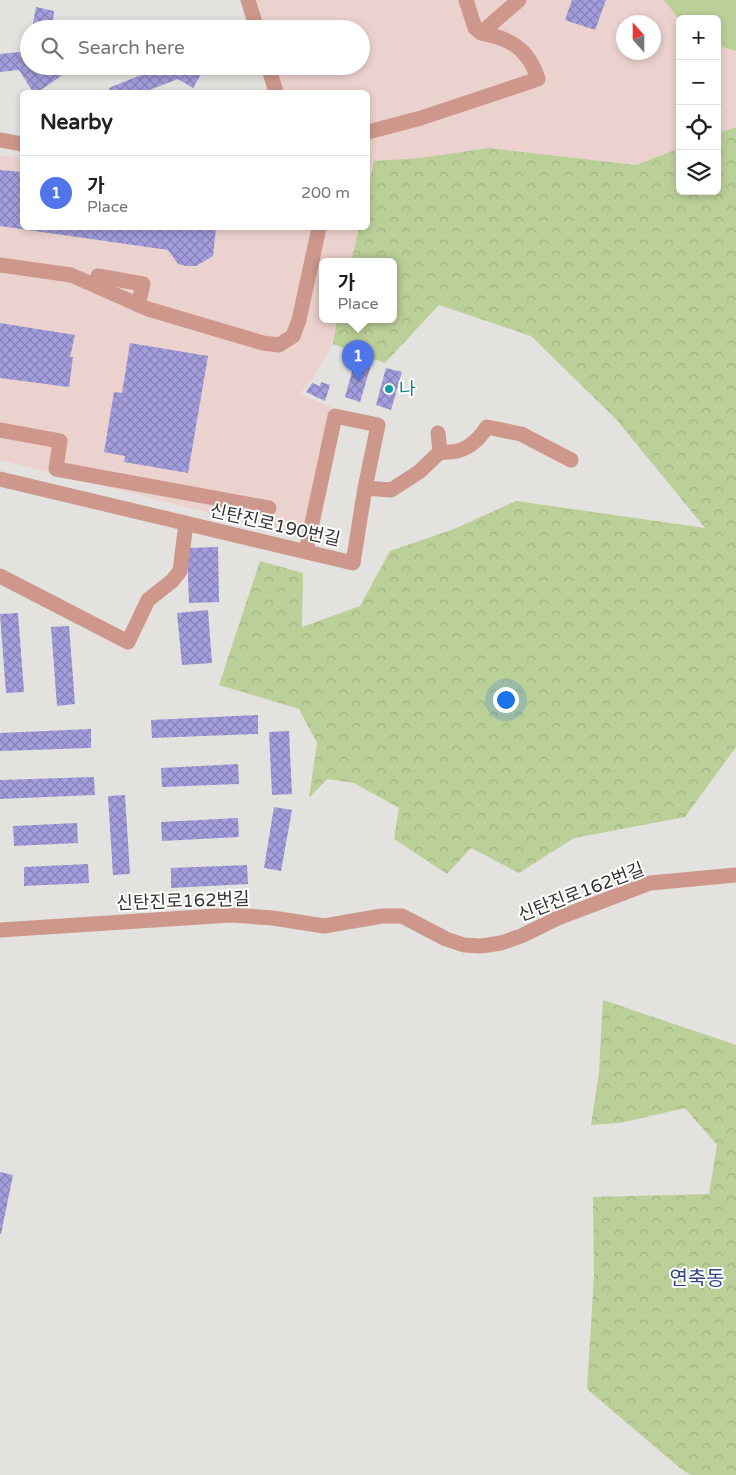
<!DOCTYPE html>
<html lang="en">
<head>
<meta charset="utf-8">
<style>
  body { margin:0; font-family:"Varela Round","Noto Sans KR",sans-serif; background:#f2f2f2; color:#222 }
  .controls { position:absolute; right:15px; top:15px; display:grid; overflow:hidden; border-radius:8px; box-shadow:0 2px 8px #0003 }
  .controls button { width:45px; height:45px; display:grid; place-items:center; padding:0; border:0; border-bottom:1px solid #e0e0e0; background:#fff; color:#222; font:25px sans-serif }
  .compass { position:absolute; left:616px; top:15px; width:45px; height:45px; border-radius:50%; background:#fff; box-shadow:0 2px 8px #0003; rotate:339deg }
  .you { position:absolute; left:505px; top:699px; width:18px; height:18px; margin:-12px; border:4px solid #fff; border-radius:50%; background:#1a73e8; box-shadow:0 0 0 8px #1a73e833 }
  .badge { display:grid; place-items:center; width:32px; height:32px; border-radius:50%; background:#4f75e9; color:#fff; font-size:16px; font-weight:700 }
  .pin { position:absolute; translate:-50% -41px; filter:drop-shadow(0 1px 2px #0008) }
  .pin::after { content:''; position:absolute; top:26px; width:18px; height:15px; background:inherit; clip-path:polygon(0 0,100% 0,50% 100%) }
  .popup { position:absolute; left:319px; top:258px; width:78px; height:65px; box-sizing:border-box; display:grid; place-content:center; border-radius:8px; background:#fff; filter:drop-shadow(0 1px 4px #0005); font-size:16px; white-space:nowrap; color:#767676 }
  .popup b { font-size:19px; color:#222 }
  .popup::after { content:''; position:absolute; left:50%; top:100%; margin-left:-10px; border:10px solid transparent; border-top-color:#fff }
  .list { margin:0; padding:0; list-style:none }
  h2 { display:flex; justify-content:space-between; align-items:center; height:65px; margin:0; padding:0 20px; font-size:21px }
  h2 small { font-size:16px; font-weight:400; color:#767676 }
  .list li { display:grid; grid-template-columns:32px 1fr auto; gap:15px; align-items:center; box-sizing:border-box; height:75px; padding:0 20px; border-top:1px solid #e0e0e0 }
  .list b { display:block; font-size:19px; white-space:nowrap }
  .list p { margin:0; font-size:16px; white-space:nowrap; color:#767676 }
  .list em { font-size:16px; font-style:normal; color:#767676 }
  .icon { flex:none; width:28px; height:28px; fill:none; stroke:currentColor; stroke-width:2; stroke-linecap:round; stroke-linejoin:round }
  .map { position:relative; flex:none; width:736px; height:1475px; overflow:hidden }
  .search { position:absolute; background:#fff; box-shadow:0 2px 8px #0003; left:20px; top:20px; width:350px; height:55px; display:flex; align-items:center; gap:12px; box-sizing:border-box; padding:0 18px; border-radius:28px; color:#767676; font-size:19px }
  .panel { position:absolute; background:#fff; box-shadow:0 2px 8px #0003; left:20px; top:90px; width:350px; height:140px; border-radius:8px }
  .map>svg:first-child { display:block }
  .commercial { fill:#ecd2ce; fill-rule:evenodd }
  .forest { fill:url(#forest-crowns) }
  .pitch { fill:#bbcf98 }
  .building { fill:url(#building-cross-hatch) }
  .lines { fill:none; stroke-linecap:round; stroke-linejoin:round }
  .minor { stroke:#cd978b; stroke-width:15 }
  .culture-dot { fill:#0f9aa8; stroke:#fff; stroke-width:2 }
  .labels { text-anchor:middle; dominant-baseline:central; stroke-width:4; stroke-linejoin:round; paint-order:stroke }
  .culture-label { font-size:18px; fill:#0d838f; stroke:#fff; text-anchor:start }
  .street-label { font-size:18px; fill:#343332; stroke:#fff }
  .quarter-label { font-size:20px; fill:#324780; stroke:#fff }
</style>
</head>
<body>
<div class="map">
<svg width="736" height="1475" viewBox="0 0 736 1475">
  <defs>
    <pattern id="forest-crowns" width="20" height="18" patternUnits="userSpaceOnUse" patternTransform="scale(1.25)"><rect width="20" height="18" fill="#bbcf98"/><path d="M2 6a3 3 0 1 1 6 0M12 15a3 3 0 1 1 6 0" fill="none" stroke="#a1b283"/></pattern>
    <pattern id="building-cross-hatch" width="8" height="8" patternUnits="userSpaceOnUse" patternTransform="scale(1.25)"><rect width="8" height="8" fill="#a39ddd"/><path d="M0 0l8 8M0 8l8-8" fill="none" stroke="#8681b4"/></pattern>
  </defs>
  <rect width="100%" height="100%" fill="#e4e2de"/>
  <path class="commercial" d="M255,0H736V127L717,134V19H680V148L636,165L489,148L420,158L374,161L368,189V92H282L274,66H361V29H263ZM624,22H654V52H624Z
    M0,155L22,158V228H359L351,262H323V320H337L333,344L313,378L300,394L331,407L309,524L291,534L0,460Z"/>
  <path class="forest" d="M736,127V747L685,817L574,838L519,873L471,848L447,874L394,839L399,808L354,783L327,779L309,798L317,743L299,709L219,685L260,561L303,573L302,627L360,606L390,551L454,529L516,501L705,528L616,419L531,336L439,305L385,363L333,344L337,320H393V262H351L359,228H368V189L374,161L420,158L489,148L636,165L680,148V191H717V134Z
    M603,1000L736,1045V1475H691L681,1469L587,1389L594,1276L593,1197L709,1194L717,1145L685,1108L620,1123L591,1125L599,1072Z"/>
  <path class="pitch" d="M664,0H736V51L717,45V19L680,20Z"/>
  <path class="building" d="M572,0H606L595,30L565,20Z
    M36,7L54,11L52,29H32Z
    M29,51V66H59L64,74L38,92H33L19,70L0,72V54Z
    M163,66H206L193,88L178,79L144,92H110L109,88Z
    M0,170L22,172V228H216L213,256L196,266H186L178,264L168,250L0,226Z
    M0,323L75,335L70,357H73L69,387L0,378Z
    M130,343L208,356L188,473L124,462L125,456L104,452L114,392L122,393Z
    M355,361L371,365L360,402L345,397Z
    M386,368L402,372L391,410L376,405Z
    M321,382L330,385L325,401L306,392L312,383L320,386Z
    M218,547L219,602L189,603L187,548Z
    M208,610L212,663L182,665L177,613Z
    M18,613L24,692L6,693L0,614Z
    M69,626L75,704L57,706L51,627Z
    M258,715V734L152,738L151,720Z
    M91,729V748L0,751V733Z
    M289,731L292,794L272,795L269,732Z
    M238,764L239,784L162,787L161,768Z
    M94,777L95,795L0,799V780Z
    M125,795L130,874L113,875L108,796Z
    M274,807L292,810L281,871L264,868Z
    M238,818L239,837L162,841L161,822Z
    M77,823L78,843L14,846L13,826Z
    M88,864L89,883L24,886V867Z
    M247,865L248,884L171,888V868Z
    M0,1172L13,1175L1,1234H0Z"/>
  <g class="lines">
    <path class="minor" d="M248,0L257,29
      M466,0L475,28L481,33L519,0
      M268,66L276,92
      M368,132L421,118L538,79C529,49 510,38 481,33
      M0,140L22,144
      M0,265L71,275L148,309L263,343L279,345L293,336L299,320L319,228
      M94,284L98,276L143,284L138,305
      M0,430L60,441L56,469L269,508
      M438,433L440,452
      M0,479L353,563L365,488L391,490L419,472L440,452C462,454 475,445 487,427L521,434L571,460
      M306,551L335,416L378,425L365,488
      M0,576L128,642L148,600L172,581L180,571L186,523
      M0,930L231,915L273,918L324,926L382,916H402L446,939L464,945L481,946L501,943L521,936L558,918L650,883L736,875"/>
  </g>
  <circle class="culture-dot" cx="389" cy="389" r="5"/>
  <g class="labels">
    <g class="culture-label">
      <text x="399" y="389">나</text>
    </g>
    <g class="street-label">
      <text transform="translate(275 525) rotate(13)">신탄진로190번길</text>
      <text transform="translate(581 892) rotate(-21)">신탄진로162번길</text>
      <text transform="translate(183 901) rotate(-2)">신탄진로162번길</text>
    </g>
    <g class="quarter-label">
      <text x="697" y="1279">연축동</text>
    </g>
  </g>
</svg>
<div class="controls">
<button>+</button>
<button>−</button>
<button><svg class="icon" aria-label="locate" viewBox="0 0 24 24"><circle cx="12" cy="12" r="6"/><path d="M12 2v4M12 18v4M2 12h4M18 12h4"/></svg></button>
<button><svg class="icon" aria-label="layers" viewBox="0 0 24 24"><path d="M12 4l9 5-9 5-9-5zM3 14l9 5 9-5"/></svg></button>
</div>
<svg class="compass" viewBox="-18 -18 36 36"><path d="M0-13l5 13h-10z" fill="#e53935"/><path d="M0 13l5-13h-10z" fill="#767676"/></svg>
<div class="you"></div>
<div class="pin badge" style="left:358px;top:381px">1</div>
<div class="popup"><b>가</b>Place</div>
<div class="search"><svg class="icon" aria-label="search" viewBox="0 0 24 24"><circle cx="10" cy="10" r="6"/><path d="M15 15l6 6"/></svg>Search here</div>
<section class="panel">
<h2>Nearby<small></small></h2>
<ul class="list">
<li><span class="badge">1</span><div><b>가</b><p>Place</p></div><em>200 m</em></li>
</ul>
</section>
</div>
</body>
</html>
